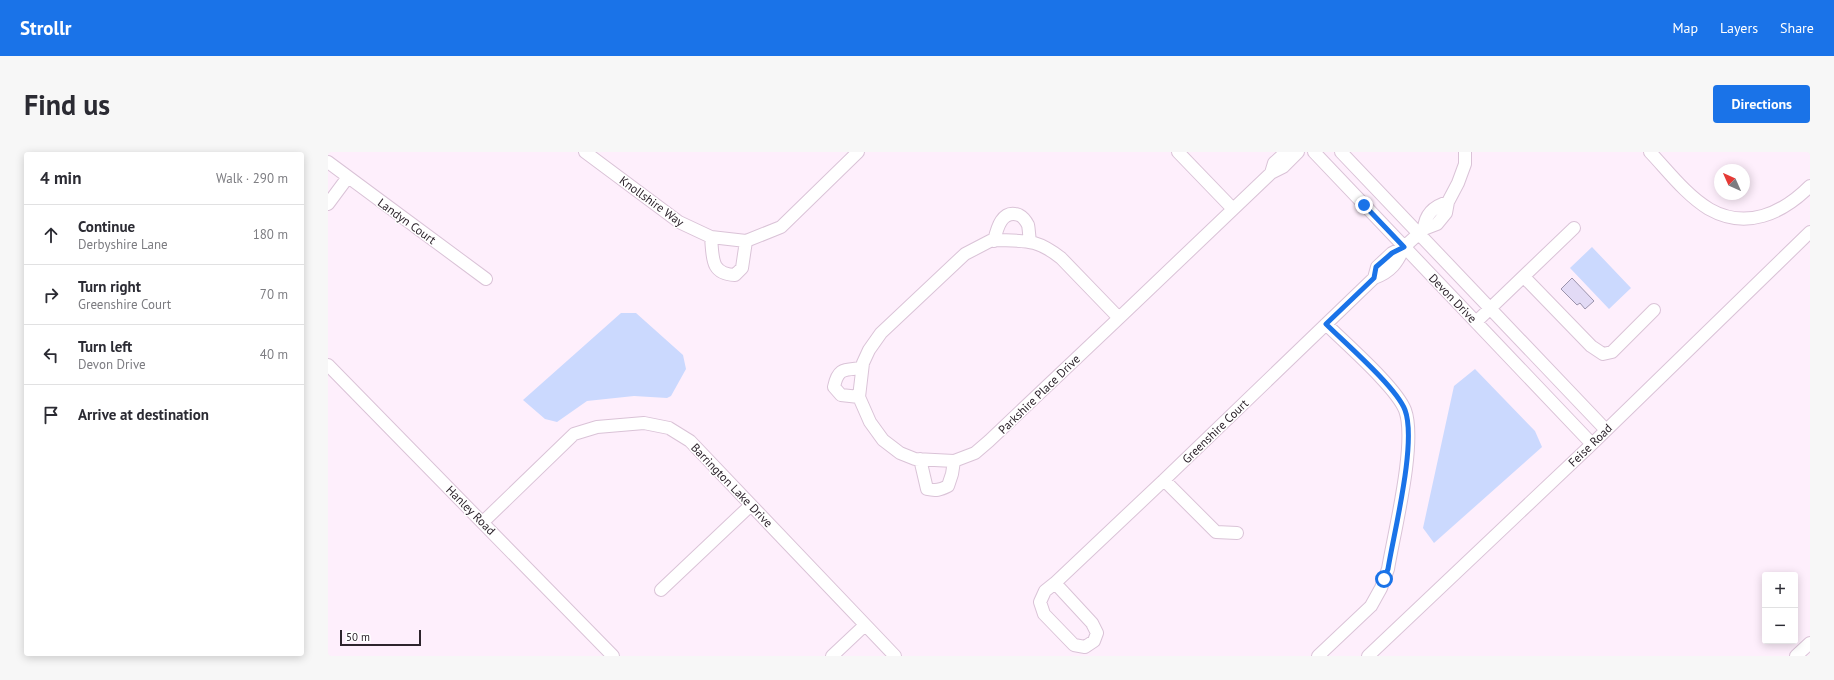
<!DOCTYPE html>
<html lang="en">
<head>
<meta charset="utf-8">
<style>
  body { margin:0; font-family:"PT Sans",sans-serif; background:#f7f7f7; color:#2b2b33 }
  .controls { position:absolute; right:12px; bottom:12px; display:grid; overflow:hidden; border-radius:4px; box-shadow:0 2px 10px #0003 }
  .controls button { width:36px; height:36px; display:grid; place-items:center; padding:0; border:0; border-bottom:1px solid #e1e1e2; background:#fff; color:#2b2b33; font:20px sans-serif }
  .compass { position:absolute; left:1386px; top:12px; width:36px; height:36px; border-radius:50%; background:#fff; box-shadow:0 2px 10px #0003; rotate:315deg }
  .scale { position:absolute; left:12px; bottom:10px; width:81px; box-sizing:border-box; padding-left:4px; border:2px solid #2d242c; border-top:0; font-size:11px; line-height:14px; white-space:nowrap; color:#2d242c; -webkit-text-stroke:3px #fff; paint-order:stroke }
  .stop { position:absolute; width:12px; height:12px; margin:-9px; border:3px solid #1a73e8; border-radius:50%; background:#fff }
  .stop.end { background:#1a73e8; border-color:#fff; box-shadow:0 1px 4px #0008 }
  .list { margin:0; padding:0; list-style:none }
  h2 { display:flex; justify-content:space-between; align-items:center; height:52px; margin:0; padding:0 16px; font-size:17px }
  h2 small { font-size:13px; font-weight:400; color:#7c7c81 }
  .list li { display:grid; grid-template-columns:26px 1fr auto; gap:12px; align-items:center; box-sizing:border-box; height:60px; padding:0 16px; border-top:1px solid #e1e1e2 }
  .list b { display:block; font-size:15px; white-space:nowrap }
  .list p { margin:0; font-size:13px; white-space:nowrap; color:#7c7c81 }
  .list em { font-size:13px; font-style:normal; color:#7c7c81 }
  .icon { flex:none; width:22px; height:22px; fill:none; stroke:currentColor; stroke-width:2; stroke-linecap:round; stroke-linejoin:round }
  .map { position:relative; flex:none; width:1482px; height:504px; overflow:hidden; border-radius:4px }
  header { display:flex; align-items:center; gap:24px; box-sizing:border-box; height:56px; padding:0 20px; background:#1a73e8; color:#fff }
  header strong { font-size:19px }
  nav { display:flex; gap:22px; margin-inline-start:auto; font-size:14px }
  .intro { display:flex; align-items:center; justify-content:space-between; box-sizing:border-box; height:96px; padding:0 24px }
  h1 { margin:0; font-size:28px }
  .button { padding:10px 18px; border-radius:4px; background:#1a73e8; color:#fff; font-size:14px; font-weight:700 }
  main { display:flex; gap:24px; padding:0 24px }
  aside { flex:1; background:#fff; border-radius:4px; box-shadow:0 2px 10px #0003 }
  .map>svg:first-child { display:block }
  .water { fill:#cbd9fe }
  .building { fill:#e2daf5; stroke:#9b93ac }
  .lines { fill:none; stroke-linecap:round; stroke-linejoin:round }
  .minor-casing { stroke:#dac3d7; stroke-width:14 }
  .minor { stroke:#fff; stroke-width:12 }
  .route { stroke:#1a73e8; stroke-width:5 }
  .labels { text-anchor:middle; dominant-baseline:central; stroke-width:3; stroke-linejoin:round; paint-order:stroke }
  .street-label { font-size:12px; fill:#2d242c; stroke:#fff }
</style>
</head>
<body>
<header>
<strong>Strollr</strong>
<nav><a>Map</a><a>Layers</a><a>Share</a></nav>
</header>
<div class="intro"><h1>Find us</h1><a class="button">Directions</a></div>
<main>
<aside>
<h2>4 min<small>Walk · 290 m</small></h2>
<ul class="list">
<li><svg class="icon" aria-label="ahead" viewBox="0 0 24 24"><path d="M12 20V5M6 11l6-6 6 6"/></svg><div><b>Continue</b><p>Derbyshire Lane</p></div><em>180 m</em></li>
<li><svg class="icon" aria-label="right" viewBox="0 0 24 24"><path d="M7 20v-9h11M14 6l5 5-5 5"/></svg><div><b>Turn right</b><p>Greenshire Court</p></div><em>70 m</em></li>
<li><svg class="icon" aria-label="left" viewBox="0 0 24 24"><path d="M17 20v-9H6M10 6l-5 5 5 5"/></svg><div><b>Turn left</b><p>Devon Drive</p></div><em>40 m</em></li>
<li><svg class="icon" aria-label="arrive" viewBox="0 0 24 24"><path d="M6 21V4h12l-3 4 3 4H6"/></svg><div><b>Arrive at destination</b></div></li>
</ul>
</aside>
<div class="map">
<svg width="1482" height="504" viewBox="0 0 1482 504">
  <rect width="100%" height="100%" fill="#feeffc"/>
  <path class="water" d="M1264,95L1303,136L1281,157L1242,116Z
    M293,161H308L355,203L358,217L343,244L339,246L306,244L259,249L229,270L217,267L195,248Z
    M1147,217L1207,279L1214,295L1106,391L1095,376L1126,234Z"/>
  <path class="building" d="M1244,126L1266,149L1257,157L1252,151L1249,153L1233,137Z"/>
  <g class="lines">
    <g class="minor-casing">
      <path id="minor" d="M257,0L351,70L383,85L418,89L453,75L530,0
        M850,0L905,57
        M986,0L1264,292
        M1013,0L1278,278
        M1322,0C1340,19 1358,43 1381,57C1418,78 1454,62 1482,34
        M0,10L158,127
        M943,21L946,11L958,0
        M0,52L20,25
        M1096,77C1097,62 1106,54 1120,50
        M383,85C385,105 382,122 407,123L414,116L418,89
        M669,88C699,89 709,87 733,106L791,166L661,289L647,301L626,309L587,307L572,301L555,288L542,270L531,245L535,211L541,198L553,181L637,102L662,89Z
        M666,89C669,76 674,57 691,63C695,65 698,69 700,73C701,77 701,84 702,89
        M1196,125L1263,194L1275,202L1284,200L1326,158
        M1046,126L1049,115L1064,101L1076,95L1096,77L1109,72L1118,61L1120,50L1130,31L1137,12V0
        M791,166L943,21L955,15L970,0
        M1148,170L1246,76
        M0,213L285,504
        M531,245L513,243L506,235C510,215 517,218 534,216
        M592,307L599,337C608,339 612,338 620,334L624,322L626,309
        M836,328L888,380L909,381
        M155,370L246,282L269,275L316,271L341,276L362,289L567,504
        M727,431L717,439L712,450L716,462L746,493L757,495L766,489L769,481L764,471L727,431L836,328L1046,126C1063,120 1070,110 1076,95
        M333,438L423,353
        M504,504L537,473
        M990,504L1043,454L1053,436L1060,417C1066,381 1089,290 1077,258C1068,235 1017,191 998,172
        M1040,504L1264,292L1482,80
        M1468,504L1482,491"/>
    </g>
    <use href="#minor" class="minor"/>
  </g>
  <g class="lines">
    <path class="route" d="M1036,53L1076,95L1064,101L1048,115L1046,126L998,172C1017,191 1068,235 1077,258C1089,290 1066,380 1060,417L1056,427"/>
  </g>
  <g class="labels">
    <g class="street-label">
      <text transform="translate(324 49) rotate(36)">Knollshire Way</text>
      <text transform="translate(79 69) rotate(36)">Landyn Court</text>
      <text transform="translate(1125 146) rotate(46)">Devon Drive</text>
      <text transform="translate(711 242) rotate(-44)">Parkshire Place Drive</text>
      <text transform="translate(887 279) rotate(-44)">Greenshire Court</text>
      <text transform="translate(1262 293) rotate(-44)">Feise Road</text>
      <text transform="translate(404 333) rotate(46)">Barrington Lake Drive</text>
      <text transform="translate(143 358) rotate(45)">Hanley Road</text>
    </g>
  </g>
</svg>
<div class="controls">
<button>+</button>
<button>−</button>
</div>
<svg class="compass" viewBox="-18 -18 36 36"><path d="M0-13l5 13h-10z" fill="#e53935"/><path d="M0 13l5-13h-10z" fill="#7c7c81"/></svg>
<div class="scale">50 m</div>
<div class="stop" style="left:1056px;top:427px"></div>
<div class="stop end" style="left:1036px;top:53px"></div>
</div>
</main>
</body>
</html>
